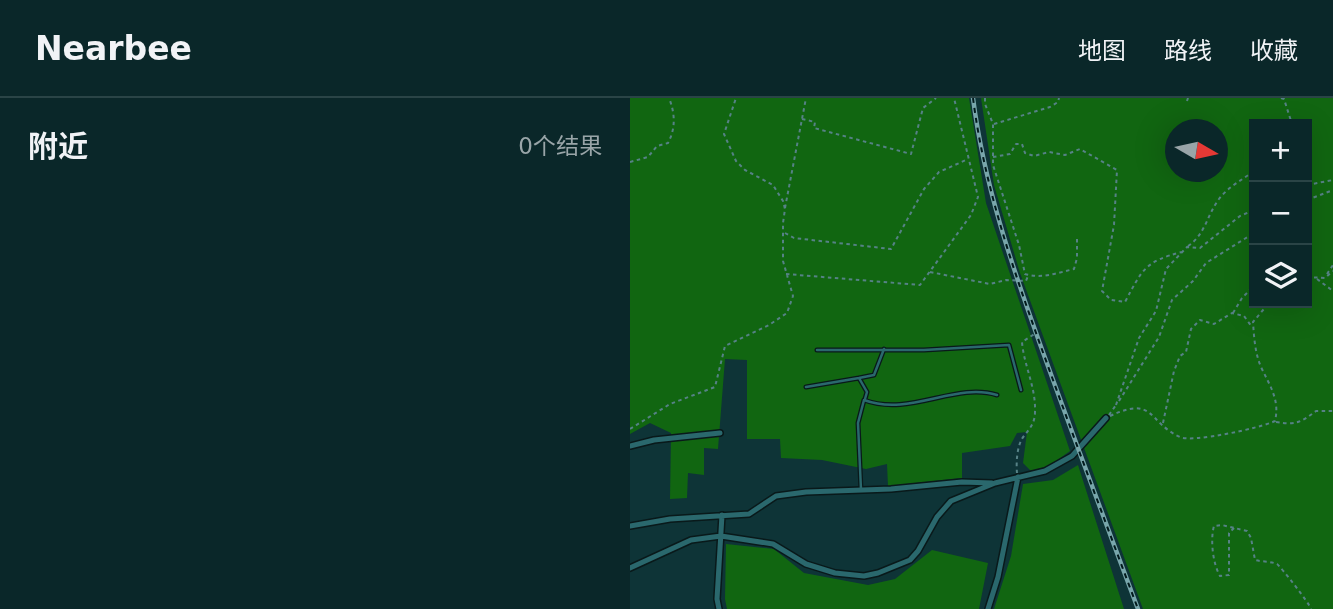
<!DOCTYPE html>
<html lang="zh">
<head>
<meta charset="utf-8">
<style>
  body { margin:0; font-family:"DejaVu Sans","Noto Sans SC",sans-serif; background:#183335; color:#f1f3f6 }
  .controls { position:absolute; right:21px; top:21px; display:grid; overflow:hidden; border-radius:0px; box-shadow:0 7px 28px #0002 }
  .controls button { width:63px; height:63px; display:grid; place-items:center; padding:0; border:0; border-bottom:2px solid #2a4446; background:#0a2729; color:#f1f3f6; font:35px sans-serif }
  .compass { position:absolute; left:535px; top:21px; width:63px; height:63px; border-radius:50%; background:#0a2729; box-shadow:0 7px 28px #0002; rotate:99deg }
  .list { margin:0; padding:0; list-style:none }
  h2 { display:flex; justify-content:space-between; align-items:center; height:91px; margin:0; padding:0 28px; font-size:30px }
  h2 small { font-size:23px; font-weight:400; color:#99a5a8 }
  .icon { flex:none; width:38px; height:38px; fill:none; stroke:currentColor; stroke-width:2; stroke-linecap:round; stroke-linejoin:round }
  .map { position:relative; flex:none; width:703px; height:511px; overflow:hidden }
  header { display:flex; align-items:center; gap:42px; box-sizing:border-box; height:98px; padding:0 35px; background:#0a2729; border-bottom:2px solid #2a4446 }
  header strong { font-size:33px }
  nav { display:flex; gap:38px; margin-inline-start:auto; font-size:24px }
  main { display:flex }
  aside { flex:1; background:#0a2729 }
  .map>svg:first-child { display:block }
  .forest { fill:#161; fill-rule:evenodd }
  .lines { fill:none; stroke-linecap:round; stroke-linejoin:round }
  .lane-casing { stroke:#09191a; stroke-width:5 }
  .street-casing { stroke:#09191a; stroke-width:8 }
  .path { stroke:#568286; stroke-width:2; stroke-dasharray:3.5 3.5; stroke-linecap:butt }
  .lane { stroke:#2a686d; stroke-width:2.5 }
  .street { stroke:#2a686d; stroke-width:5 }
  .rail-casing { stroke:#78a6ab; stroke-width:4.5 }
  .rail { stroke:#021a1c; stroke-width:2; stroke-dasharray:5; stroke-linecap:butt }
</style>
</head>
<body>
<header>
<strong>Nearbee</strong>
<nav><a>地图</a><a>路线</a><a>收藏</a></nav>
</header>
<main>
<aside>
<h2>附近<small>0个结果</small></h2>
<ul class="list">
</ul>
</aside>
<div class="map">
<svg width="703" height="511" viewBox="0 0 703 511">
  <rect width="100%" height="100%" fill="#0e3437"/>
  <path class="forest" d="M0,0H339L356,105L440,353L419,368L401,373L393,365L397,334L387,335L380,348L332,355V380L258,388L257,366L236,371L192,362L151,360L150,341H117V262L95,261L88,351L74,350V377L58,375L57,400L40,401L41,335L20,325L0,336Z
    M351,0H703V511H513L390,175L364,87ZM624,26H677V205H624ZM545,32H587V74H545Z
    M448,367L494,511H364L381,458L393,386L423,382Z
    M96,446L144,451L174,475L238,487L265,481L302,452L358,465L349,511H97L95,501Z"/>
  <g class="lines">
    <g class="lane-casing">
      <path id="lane" d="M187,252H294L379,247L391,292
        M176,289L229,280
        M235,301L237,294L229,280L244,277L254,251
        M231,392L228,325L234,302C280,319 325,284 367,297"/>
    </g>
    <g class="street-casing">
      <path id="street" d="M0,348L24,342L90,335
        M0,428L40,421L119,416L146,398L176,394L261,391L332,384L362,385
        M0,470L61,442L91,438L143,446L176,466L205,475L234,478L248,475L280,462L288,453L307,419L321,403L365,385L415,373L442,358L476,320
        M89,511L87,501L92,417
        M358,511L368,479L388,379"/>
    </g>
    <path class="path" d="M355,0V6L363,26V67L389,147L395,176C412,181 427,175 444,171L447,160V141
      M651,0L654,1L662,26
      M557,3L558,0
      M172,21L185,24L184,30L281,56L293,10L306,0
      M364,26L420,9L428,4L429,0
      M363,59L380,56L386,46H392L395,55L404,58L419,54L435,57L450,51L487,72L484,127L472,193L481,202L495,204C512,172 515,163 552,154
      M0,64L18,59L27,48L38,45C46,30 45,15 39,0
      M677,87L703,82
      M677,102L703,92
      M155,110L176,0
      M155,135L164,140L261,151L294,91L309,74L336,62
      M558,148C575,137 577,117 589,101C598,89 612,82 624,73
      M300,174L360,186L376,182L396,183L398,178
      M156,176L290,187L341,117L348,99L324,0
      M697,176L703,167
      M677,179L695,180L703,173
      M687,181L703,193
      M603,215L612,200L624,188
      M489,303L529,239L542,202L563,183L576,165L624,135
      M486,307L509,240L526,213L536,171L557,149L570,150L610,118L624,112
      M479,317L486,307
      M480,318C525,297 517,324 550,339C561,345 631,330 645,323C650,302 640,288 631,269C625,255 624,239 623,224L639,205
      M646,324C666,327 670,325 686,313H703
      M533,325L544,273L550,258L556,254L561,231L570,222L584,226L602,215L614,218L622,229
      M0,331L40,306L85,289L95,248L139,227L157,215L163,198L153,163V125L155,111L153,103L143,87L115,72L106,63L94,36L106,0
      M387,375C386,364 387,346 394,338C400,330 405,325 405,314C406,289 394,268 392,244L406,235
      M604,430L599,435V477L590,478C583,466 580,442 584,428L592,427L617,433L621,440L625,462C632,464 640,463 647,466C651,469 680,506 681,511"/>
    <use href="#lane" class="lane"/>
    <use href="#street" class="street"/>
    <g class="rail-casing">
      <path id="rail" d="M343,0C354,86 381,165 410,246C442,335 475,423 508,511"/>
    </g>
    <use href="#rail" class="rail"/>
  </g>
</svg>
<div class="controls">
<button>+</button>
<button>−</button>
<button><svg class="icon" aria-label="layers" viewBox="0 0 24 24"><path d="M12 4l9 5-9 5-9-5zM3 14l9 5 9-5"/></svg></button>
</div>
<svg class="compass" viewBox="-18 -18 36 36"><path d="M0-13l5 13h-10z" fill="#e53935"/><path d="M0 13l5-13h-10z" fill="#99a5a8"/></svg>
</div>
</main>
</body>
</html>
